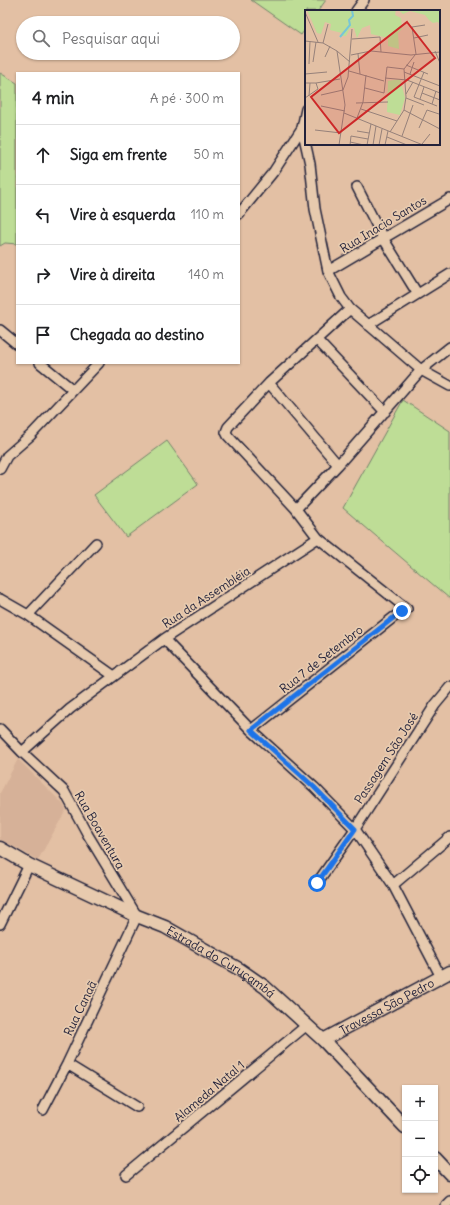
<!DOCTYPE html>
<html lang="pt">
<head>
<meta charset="utf-8">
<style>
  body { margin:0; font-family:Delius,sans-serif; background:#f2f2f2; color:#202124 }
  .controls { position:absolute; right:12px; bottom:12px; display:grid; overflow:hidden; border-radius:0px; box-shadow:0 1px 3px #0004 }
  .controls button { width:36px; height:36px; display:grid; place-items:center; padding:0; border:0; border-bottom:1px solid #e0e0e0; background:#fff; color:#202124; font:20px sans-serif }
  .stop { position:absolute; width:12px; height:12px; margin:-9px; border:3px solid #1a73e8; border-radius:50%; background:#fff }
  .stop.end { background:#1a73e8; border-color:#fff; box-shadow:0 1px 4px #0008 }
  .list { margin:0; padding:0; list-style:none }
  h2 { display:flex; justify-content:space-between; align-items:center; height:52px; margin:0; padding:0 16px; font-size:17px }
  h2 small { font-size:13px; font-weight:400; color:#757577 }
  .list li { display:grid; grid-template-columns:26px 1fr auto; gap:12px; align-items:center; box-sizing:border-box; height:60px; padding:0 16px; border-top:1px solid #e0e0e0 }
  .list b { display:block; font-size:15px; white-space:nowrap }
  .list em { font-size:13px; font-style:normal; color:#757577 }
  .icon { flex:none; width:22px; height:22px; fill:none; stroke:currentColor; stroke-width:2; stroke-linecap:round; stroke-linejoin:round }
  .map { position:relative; flex:none; width:450px; height:1205px; overflow:hidden }
  .search { position:absolute; background:#fff; box-shadow:0 1px 3px #0004; left:16px; top:16px; width:224px; height:44px; display:flex; align-items:center; gap:10px; box-sizing:border-box; padding:0 14px; border-radius:22px; color:#757577; font-size:15px }
  .panel { position:absolute; background:#fff; box-shadow:0 1px 3px #0004; left:16px; top:72px; width:224px; height:292px; border-radius:0px }
  .map>svg:first-child { display:block }
  .built { fill:#d6b198 }
  .green { fill:#bedd96; stroke:#708068 }
  .lines { fill:none; stroke-linecap:round; stroke-linejoin:round }
  .minor-casing { stroke:#22223b; stroke-width:12 }
  .tertiary-casing { stroke:#22223b; stroke-width:15 }
  .minor { stroke:#e7caae; stroke-width:9 }
  .tertiary { stroke:#e7caae; stroke-width:12 }
  .route { stroke:#1a73e8; stroke-width:5 }
  .labels { text-anchor:middle; dominant-baseline:central; stroke-width:3.5; stroke-linejoin:round; paint-order:stroke }
  .street-label { font-size:12px; fill:#22223b; stroke:#e7caae }
  .inset-river { fill:none; stroke:#78c6d6; stroke-width:2 }
  .inset-road { fill:none; stroke:#96817a; stroke-width:1 }
  .view { fill:#cd2829; fill-opacity:0.15; stroke:#cd2829; stroke-width:2 }
  .inset-edge { fill:none; stroke:#22223b; stroke-width:2 }
</style>
</head>
<body>
<div class="map">
<svg width="450" height="1205" viewBox="0 0 450 1205">
  <rect width="100%" height="100%" fill="#e3c0a4"/>
  <filter id="ink" filterUnits="userSpaceOnUse"><feTurbulence type="fractalNoise" baseFrequency=".025" numOctaves="2"/><feDisplacementMap in="SourceGraphic" scale="8" xChannelSelector="R" yChannelSelector="G"/><feConvolveMatrix kernelMatrix="1 2 1 2 8 2 1 2 1" color-interpolation-filters="sRGB"/></filter>
  <g filter="url(#ink)">
    <path class="built" d="M18,759L63,804L66,810L38,860L0,839V793Z"/>
    <path class="green" d="M251,0H326L318,11H306V28L301,35Z
      M0,73L17,83V244L5,243L0,246Z
      M403,400L450,431V599L343,508Z
      M167,441L198,484L126,537L94,495Z"/>
    <g class="lines">
      <g class="minor-casing">
        <path id="minor" d="M356,11L364,0
          M302,128L310,164L315,209L328,271L341,297L350,309L421,370L450,386
          M357,187L383,238L417,293
          M239,214L274,171L302,128L306,109
          M328,271L450,199
          M350,309L269,383L228,427L226,432L228,436L296,509L318,538L407,609
          M368,325L450,274
          M0,330L17,344
          M317,340L385,412
          M40,363L73,390
          M269,383L338,465
          M0,469L7,456L31,435L99,363
          M296,509L338,465L421,370L450,347
          M0,599L28,615L114,676
          M28,615L96,543
          M164,639L251,730L314,787L355,829L393,885L441,977
          M0,729L22,752L64,791L88,835L137,916L67,1064L43,1110
          M251,730L394,617L407,609
          M22,752L70,709L164,639L318,538
          M317,883L355,829L435,705L450,687
          M393,885L450,837
          M0,924L29,865
          M67,1064L137,1107
          M126,1175L307,1025
          M446,1205L450,1201"/>
      </g>
      <g class="tertiary-casing">
        <g id="tertiary">
          <path id="s1" d="M0,848L29,865L137,916L165,927L239,969L265,987L323,1040L405,1127"/>
          <path id="s2" d="M323,1040L450,972"/>
          <path d="M435,1158L450,1174"/>
        </g>
      </g>
      <use href="#minor" class="minor"/>
      <use href="#tertiary" class="tertiary"/>
    </g>
  </g>
  <g class="lines" filter="url(#ink)">
    <path class="route" d="M317,883L355,829L314,787L251,730L402,611"/>
  </g>
  <g class="labels">
    <g class="street-label">
      <text transform="translate(383 224) rotate(-31)">Rua Inacio Santos</text>
      <text transform="translate(206 597) rotate(-33)">Rua da Assembléia</text>
      <text transform="translate(321 659) rotate(-38)">Rua 7 de Setembro</text>
      <text transform="translate(386 758) rotate(-57)">Passagem São José</text>
      <text transform="translate(100 830) rotate(60)">Rua Boaventura</text>
      <text stroke="none"><textPath href="#s1" startOffset="249">Estrada do Curuçambá</textPath></text>
      <text stroke="none"><textPath href="#s2" startOffset="72">Travessa São Pedro</textPath></text>
      <text transform="translate(80 1008) rotate(-64)">Rua Canaã</text>
      <text transform="translate(209 1091) rotate(-40)">Alameda Natal 1</text>
    </g>
  </g>
  <g transform="translate(305 10)">
    <rect width="135" height="135" fill="#e3c0a4"/>
    <path d="M2,0H91L90,5L96,8L97,19L93,23L94,39L83,36V28L66,24L65,15L57,18L52,28L49,18H45L41,26H37V23L25,20L26,14L20,12L16,24L12,23ZM93,0H135V15L133,12L128,13L124,10L120,5L105,1L98,4ZM95,69L100,88L95,105L82,102L83,71Z" fill="#bedd96"/>
    <path class="inset-river" d="M35,27L45,15L44,10L48,6L47,0"/>
    <path class="inset-road" d="M0,2L13,32M109,28L123,25M47,29L75,27L76,42M0,31L18,33L32,41L40,95L34,135M18,33L23,14M32,41L45,52M130,41L135,53M53,44L55,64M111,44L107,17L120,15M46,45L66,41L106,45L135,42M20,47L25,36M8,52L11,32M4,54L5,31M101,55L123,64M44,61L79,71M99,62L135,76M119,62L109,87L132,96M0,64L22,62M105,64L109,52M80,68L102,70L135,83M0,73H11L35,69M60,78L79,83L82,57L99,59M117,83L135,90M101,84L108,72M16,85L38,80L43,67L47,19M4,86L5,73M0,88L13,79L11,73M101,88L119,95M115,89L119,77M51,93L83,92M127,94L131,81M16,96L40,101M56,99L92,111M99,100L135,119M39,103L118,135M52,108L58,92L61,65M114,118L122,100L134,104M10,120L36,123M52,121L64,123M85,122L99,100L101,87L99,59L110,45M97,126L108,95M82,127L102,135M45,132L59,135M117,134L125,124M45,135L46,126L63,129M62,135L66,114M68,135L71,116M74,135L77,119M80,135L83,121"/>
    <path class="view" d="M102,12L130,48L34,123L6,87Z"/>
    <rect width="135" height="135" class="inset-edge"/>
  </g>
</svg>
<div class="controls">
<button>+</button>
<button>−</button>
<button><svg class="icon" aria-label="locate" viewBox="0 0 24 24"><circle cx="12" cy="12" r="6"/><path d="M12 2v4M12 18v4M2 12h4M18 12h4"/></svg></button>
</div>
<div class="stop" style="left:317px;top:883px"></div>
<div class="stop end" style="left:402px;top:611px"></div>
<div class="search"><svg class="icon" aria-label="search" viewBox="0 0 24 24"><circle cx="10" cy="10" r="6"/><path d="M15 15l6 6"/></svg>Pesquisar aqui</div>
<section class="panel">
<h2>4 min<small>A pé · 300 m</small></h2>
<ul class="list">
<li><svg class="icon" aria-label="ahead" viewBox="0 0 24 24"><path d="M12 20V5M6 11l6-6 6 6"/></svg><div><b>Siga em frente</b></div><em>50 m</em></li>
<li><svg class="icon" aria-label="left" viewBox="0 0 24 24"><path d="M17 20v-9H6M10 6l-5 5 5 5"/></svg><div><b>Vire à esquerda</b></div><em>110 m</em></li>
<li><svg class="icon" aria-label="right" viewBox="0 0 24 24"><path d="M7 20v-9h11M14 6l5 5-5 5"/></svg><div><b>Vire à direita</b></div><em>140 m</em></li>
<li><svg class="icon" aria-label="arrive" viewBox="0 0 24 24"><path d="M6 21V4h12l-3 4 3 4H6"/></svg><div><b>Chegada ao destino</b></div></li>
</ul>
</section>
</div>
</body>
</html>
